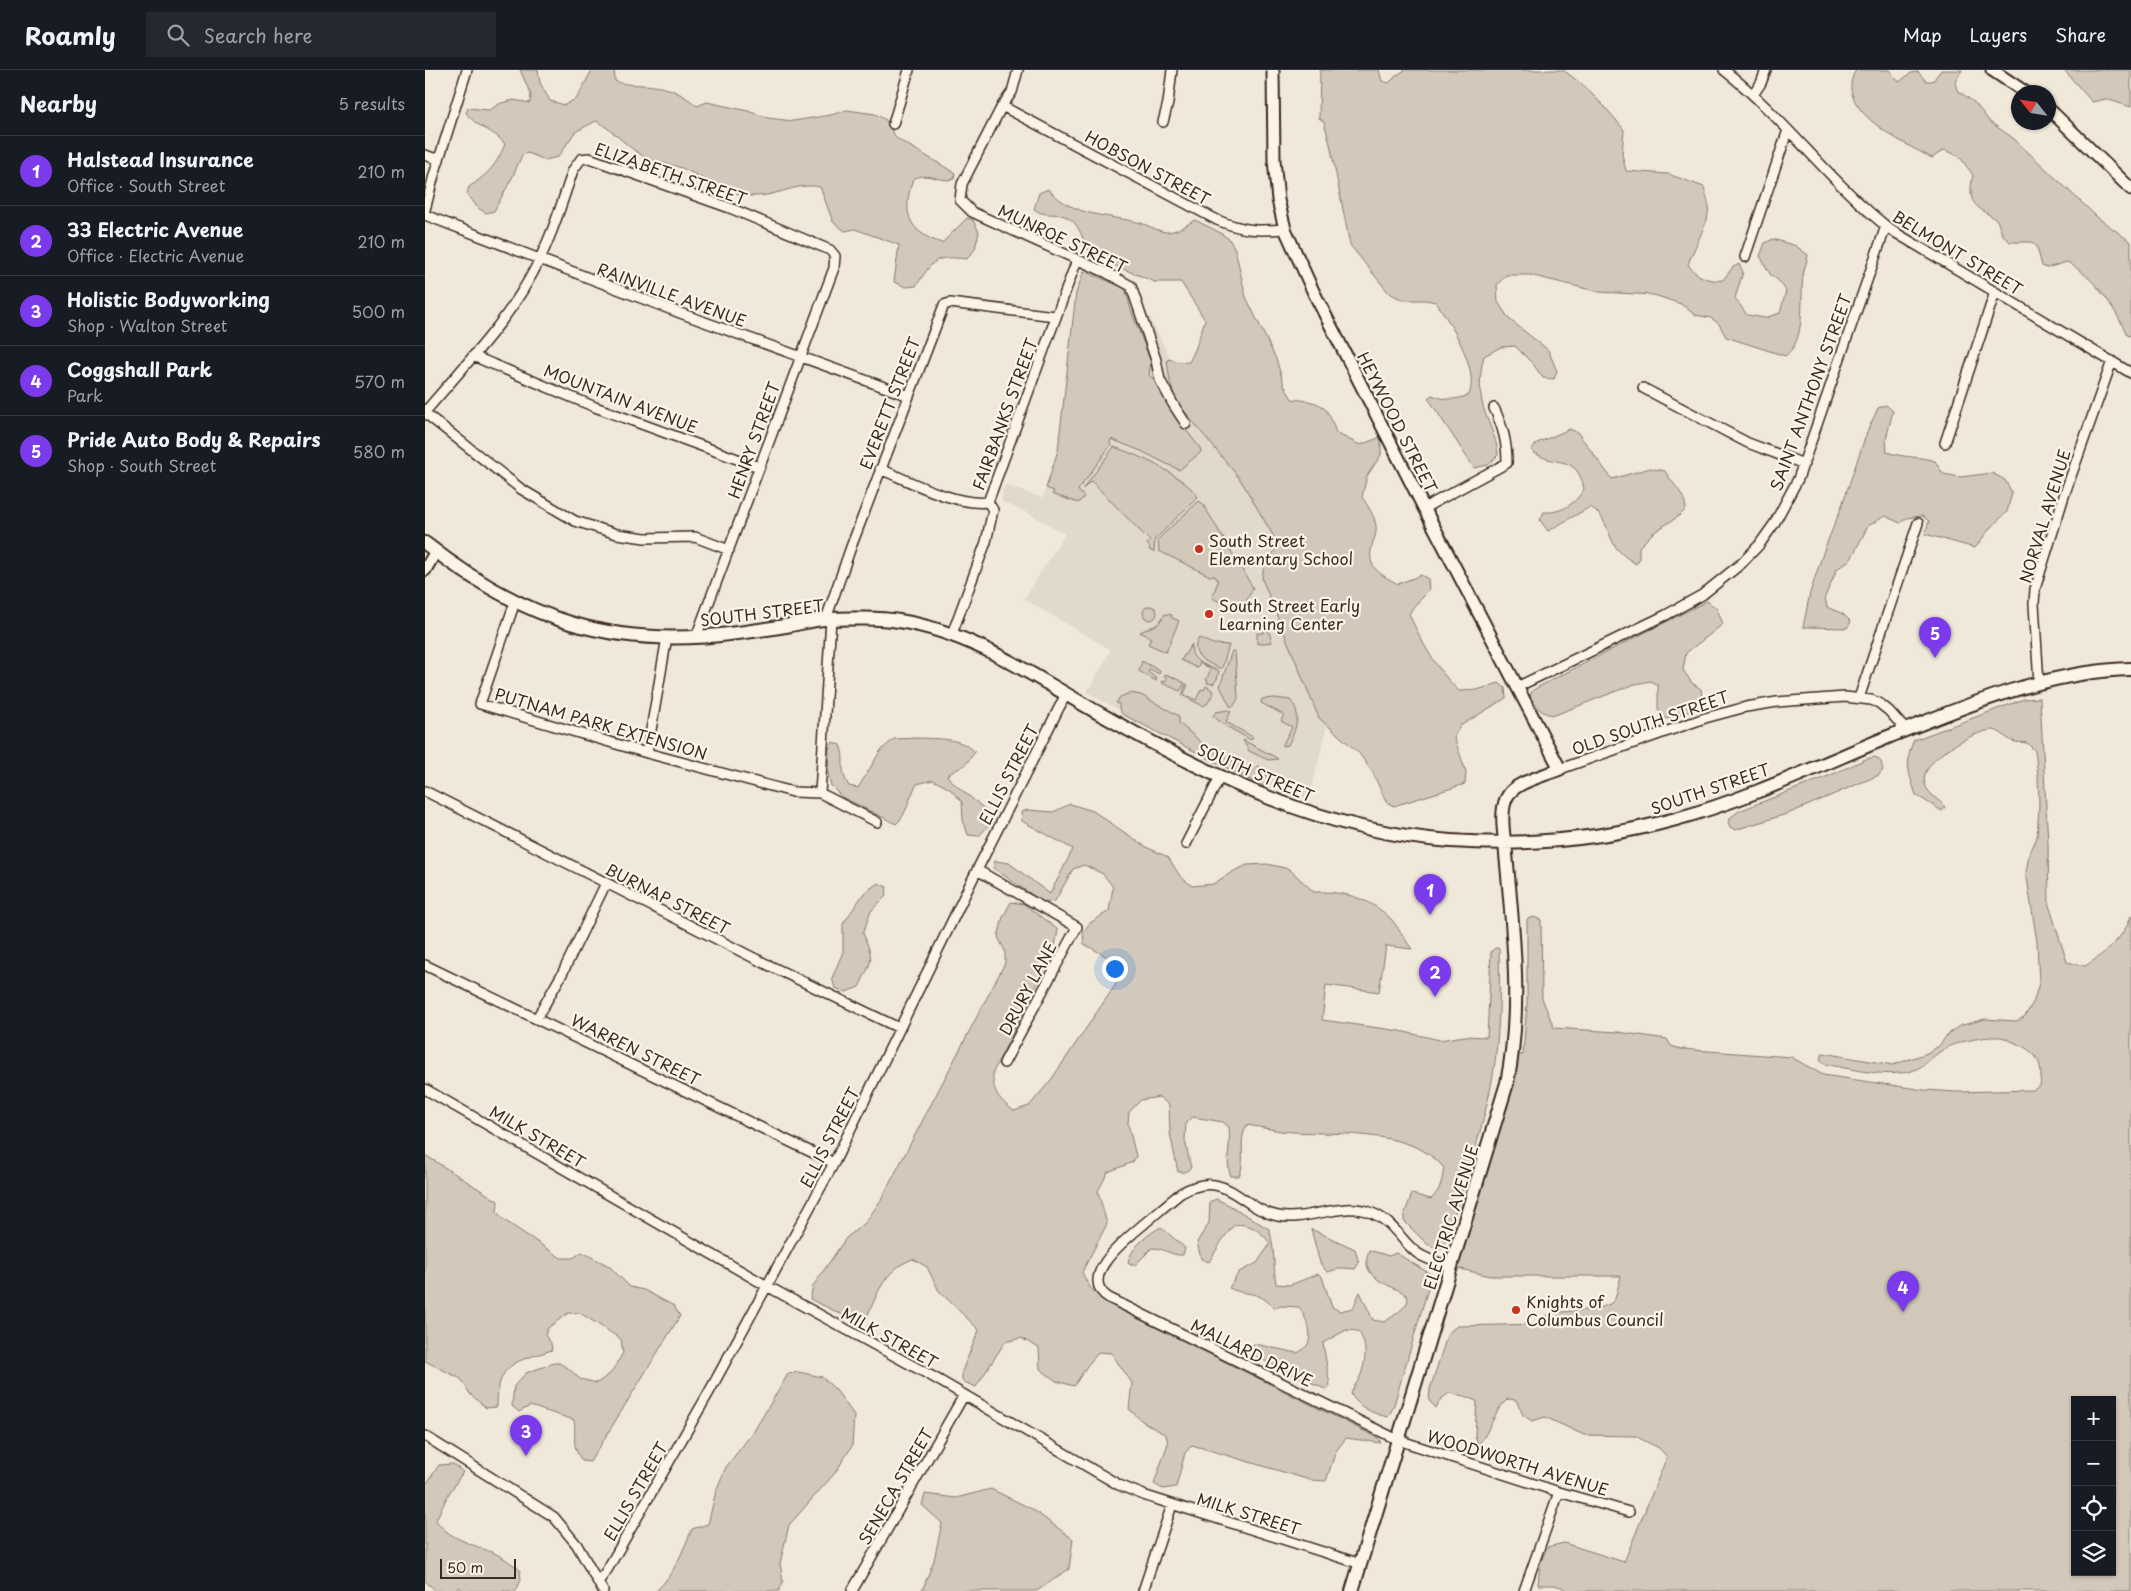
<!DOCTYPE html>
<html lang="en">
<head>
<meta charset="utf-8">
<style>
  body { margin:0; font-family:"Playpen Sans",sans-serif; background:#242831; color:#f1f3f6 }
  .controls { position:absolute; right:15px; bottom:15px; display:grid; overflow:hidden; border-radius:0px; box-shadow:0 1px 4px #0004 }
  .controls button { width:45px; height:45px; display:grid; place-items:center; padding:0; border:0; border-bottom:1px solid #363941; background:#171b24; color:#f1f3f6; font:25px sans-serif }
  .compass { position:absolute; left:1586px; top:15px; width:45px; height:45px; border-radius:50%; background:#171b24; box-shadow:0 1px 4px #0004; rotate:300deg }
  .scale { position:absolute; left:15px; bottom:12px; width:76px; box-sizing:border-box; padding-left:5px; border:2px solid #3b2a1e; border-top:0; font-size:14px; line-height:18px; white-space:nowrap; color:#3b2a1e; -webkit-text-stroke:4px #fcf5e5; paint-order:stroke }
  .you { position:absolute; left:689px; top:898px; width:18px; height:18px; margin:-12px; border:4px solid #fff; border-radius:50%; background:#1a73e8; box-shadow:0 0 0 8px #1a73e833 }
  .badge { display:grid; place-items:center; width:32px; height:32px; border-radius:50%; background:#7c3aed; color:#fff; font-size:16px; font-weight:700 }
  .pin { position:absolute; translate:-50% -41px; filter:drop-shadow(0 1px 2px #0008) }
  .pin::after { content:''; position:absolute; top:26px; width:18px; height:15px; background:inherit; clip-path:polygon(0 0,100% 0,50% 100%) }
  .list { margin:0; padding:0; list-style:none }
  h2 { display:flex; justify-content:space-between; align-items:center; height:65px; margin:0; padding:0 20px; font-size:21px }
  h2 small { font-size:16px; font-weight:400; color:#9ea1a6 }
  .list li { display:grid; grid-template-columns:32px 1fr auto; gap:15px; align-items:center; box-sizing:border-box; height:70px; padding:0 20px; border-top:1px solid #363941 }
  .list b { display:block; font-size:19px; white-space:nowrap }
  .list p { margin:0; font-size:16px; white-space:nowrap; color:#9ea1a6 }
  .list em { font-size:16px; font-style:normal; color:#9ea1a6 }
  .icon { flex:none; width:28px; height:28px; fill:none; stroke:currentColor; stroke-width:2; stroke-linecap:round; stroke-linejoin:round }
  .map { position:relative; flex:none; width:1706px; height:1521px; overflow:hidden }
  header { display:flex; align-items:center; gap:30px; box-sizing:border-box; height:70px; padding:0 25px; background:#171b24; border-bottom:1px solid #363941 }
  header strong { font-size:24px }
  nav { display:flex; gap:28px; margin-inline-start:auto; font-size:18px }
  .search { width:350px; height:45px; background:#242831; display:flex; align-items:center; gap:12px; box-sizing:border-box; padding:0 18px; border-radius:0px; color:#9ea1a6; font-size:19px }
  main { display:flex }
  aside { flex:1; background:#171b24 }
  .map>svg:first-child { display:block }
  .built { fill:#e1d9c9 }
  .green { fill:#d2c9ba; stroke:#867a6c; fill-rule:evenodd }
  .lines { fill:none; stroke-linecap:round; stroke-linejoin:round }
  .minor-casing { stroke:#3b2a1e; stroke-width:12 }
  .tertiary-casing { stroke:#3b2a1e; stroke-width:15 }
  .secondary-casing { stroke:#3b2a1e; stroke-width:16 }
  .minor { stroke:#fcf5e5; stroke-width:9 }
  .tertiary { stroke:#fcf5e5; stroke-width:11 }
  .secondary { stroke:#fcf5e5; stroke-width:12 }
  .poi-dot { fill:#c8321e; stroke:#fcf5e5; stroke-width:2 }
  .labels { text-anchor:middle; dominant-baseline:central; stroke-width:4.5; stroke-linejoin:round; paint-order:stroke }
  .street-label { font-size:16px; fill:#3b2a1e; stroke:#fcf5e5 }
  .poi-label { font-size:16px; fill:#3b2a1e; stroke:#fcf5e5; text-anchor:start }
</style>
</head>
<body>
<header>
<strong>Roamly</strong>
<div class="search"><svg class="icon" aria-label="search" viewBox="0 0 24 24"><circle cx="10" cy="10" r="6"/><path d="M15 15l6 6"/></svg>Search here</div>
<nav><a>Map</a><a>Layers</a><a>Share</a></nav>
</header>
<main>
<aside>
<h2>Nearby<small>5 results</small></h2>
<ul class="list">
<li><span class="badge">1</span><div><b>Halstead Insurance</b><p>Office · South Street</p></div><em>210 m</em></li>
<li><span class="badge">2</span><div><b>33 Electric Avenue</b><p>Office · Electric Avenue</p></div><em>210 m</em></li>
<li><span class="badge">3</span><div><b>Holistic Bodyworking</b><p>Shop · Walton Street</p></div><em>500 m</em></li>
<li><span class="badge">4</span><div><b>Coggshall Park</b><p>Park</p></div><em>570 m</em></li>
<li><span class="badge">5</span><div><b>Pride Auto Body &amp; Repairs</b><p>Shop · South Street</p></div><em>580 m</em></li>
</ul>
</aside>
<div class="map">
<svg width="1706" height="1521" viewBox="0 0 1706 1521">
  <rect width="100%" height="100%" fill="#f0e9d9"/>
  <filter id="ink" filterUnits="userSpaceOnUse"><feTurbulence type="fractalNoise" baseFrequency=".02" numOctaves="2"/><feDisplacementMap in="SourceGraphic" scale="10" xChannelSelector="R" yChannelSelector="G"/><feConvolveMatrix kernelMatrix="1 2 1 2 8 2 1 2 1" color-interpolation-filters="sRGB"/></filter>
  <g filter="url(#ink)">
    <path class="built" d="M660,200L700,218L707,242L723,245L758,314L946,493L990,575L886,610L902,656L884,731L830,711L701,644L662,622L686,580L599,529L640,464L605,444L577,432L578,421L580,415L618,428L633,380L651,223Z"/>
    <path class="green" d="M95,0H113L115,13L125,31L140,35L152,28L167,0H189L190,11C199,15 207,14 217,15C241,16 254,21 272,36L282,32L323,41L343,48L368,51L406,45L422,40L450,44L461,50L471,68L530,103L529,109C514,113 504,101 488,109C477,142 482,162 517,173L542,148L548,150L554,162L550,179L542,189C508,185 509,190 491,216L481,217L469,212L474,175L430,159L420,161L408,152L395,117C372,112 351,127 328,126C303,125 279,108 257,98C246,94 234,93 224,89C204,80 190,61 171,51L150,62L133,87L120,90L103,83L97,85L88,106L69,141L61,143L53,138L42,124L44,117C62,105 72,95 80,74C68,59 53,59 41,43L43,38L64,40L76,33L89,30L105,33L106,25Z
      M895,0H954L957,11L964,13L972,5L980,0H1138C1160,15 1183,39 1199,60L1197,84L1201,101L1243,104L1279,117L1284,136L1282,150L1263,194C1269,206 1285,212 1298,210L1308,197L1314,194L1318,202L1310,228L1322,245L1340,248L1355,243L1361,221L1355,212L1345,204L1335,186L1340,173L1348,169L1371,176L1383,185C1382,192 1379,198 1378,205C1375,229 1382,270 1360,286L1301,267L1294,254L1286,248L1270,245L1256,234L1229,225L1174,222L1105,205H1081L1072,215L1073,232L1084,249L1123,280L1132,301L1129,309L1118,308L1108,294L1090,276L1076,277L1059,286C1055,301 1054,317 1057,332C1061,351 1072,366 1073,385L1063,395L1049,398L1003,328L1007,325C1022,331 1030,330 1044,325C1055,299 1025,253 1011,232L1000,230H977L963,222L925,175L905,74L899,52L894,48Z
      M1431,0H1464L1474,12L1486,3L1493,2L1501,11H1508L1516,0H1537L1530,12L1532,20L1550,33L1565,52L1588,68L1672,147L1706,172V266L1702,265C1690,237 1669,207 1642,192L1622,198L1617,196L1612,177L1607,172H1585L1577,164L1572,150C1549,135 1542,134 1548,105L1534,86L1519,80L1507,88C1480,74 1406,39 1431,0Z
      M1639,0H1706V37L1681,29L1667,32Z
      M623,119C650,148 682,144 716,153C724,156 733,161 741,162C752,162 761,155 770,150L794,162L804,169L810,179L821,227L851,289L859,315L867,329C897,332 902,334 911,363L935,375L956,367V385L942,406L937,427C943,436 953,450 951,462C950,469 946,475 946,481C943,500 959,506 973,514L996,505L1003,509L1004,521L989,536L984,544C997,573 1011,599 1034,621L1052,620L1074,613L1080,618L1081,628L1035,656L1029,667L1041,702L1040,714L969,736L961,732L948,703L934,683L894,648L837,509L840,490L847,485L851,479L849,467L815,409L751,331L745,312L742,290L745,289L753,292H764C773,276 774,266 780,250L756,212H730L667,186C656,172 657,150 636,145C625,143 618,146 609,139L614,123Z
      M659,201L700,218L707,243L726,292L724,305L733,314L754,351L775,378L776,382L754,400L716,381L686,369L685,373L686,375L653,420L659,427L653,433L627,424L629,421L621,418L633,380L651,223Z
      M1461,335L1468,341L1461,369L1462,382C1478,388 1494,386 1510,391L1518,404L1536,407L1567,403L1580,410L1587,423L1582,442L1566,457L1550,478L1500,464L1504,451L1497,446L1482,448L1475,453L1460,446L1443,456L1426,489L1412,499L1400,527L1402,537L1418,544L1426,552L1422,558L1378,557L1385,523L1399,480L1415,441L1442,362L1453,338Z
      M1145,359L1153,363L1187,409L1225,398L1240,401C1248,415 1260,423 1261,439L1254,446L1228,463L1214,477V490L1211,494C1203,489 1195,483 1190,476C1182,462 1180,444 1165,437L1123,461L1115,450L1119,442C1137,443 1150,434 1159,419C1152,381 1127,399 1106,380L1112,373Z
      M689,377C715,386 754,403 772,425L771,429L730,469L729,482L724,480L725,478L722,474L725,471L666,411L657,420Z
      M774,431L778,434L828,518L816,542L787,528L793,511L789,505L785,506L734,481L733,469Z
      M1282,531L1292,539L1298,554L1261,583L1258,600L1267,613L1276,619L1278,637L1241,649L1233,640V615L1226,611L1210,614L1130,645C1116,644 1113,639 1105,627L1107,621L1113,617Z
      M718 543a7 7 0 1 1 14 0a7 7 0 1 1-14 0Z
      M740,544L747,545L746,547L754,551L741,582L723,574L726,568L715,562L733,554Z
      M842,556L847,572L832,574V563H838Z
      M774,568L788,574L804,575L797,598H794C781,592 763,585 774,568Z
      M767,574C763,591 781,595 794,601L792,609L788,614L782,613L783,611L781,610L786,599L775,593L772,598L756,590Z
      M807,581H810L813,629L808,637L805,636L795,616Z
      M717,591L735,601L734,604L725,599L723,602L732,609L731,611L714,601Z
      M741,604L760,613L755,621L737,613L736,611L740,612L742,608L739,607Z
      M761,614L763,615L759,624L771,630L776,619L779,620L781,616L787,620L788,624L782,634L778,636L757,625Z
      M705,623L716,625L754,646V653L784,679L828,701L833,695L844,709L840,717L829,712L697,644L694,639V634L691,633L695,627Z
      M850,628L865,630C878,642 870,662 863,675L857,676L867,657L856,651L859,645L836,633L837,629Z
      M1615,628L1623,773L1624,835L1642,892L1660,896C1679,884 1699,868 1706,846V1521H1140L1139,1518L1129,1515H1113L1115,1494L1122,1477L1139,1473L1199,1492L1242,1387L1234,1378L1210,1366L1159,1365L1120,1347L1107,1351L1098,1345L1091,1330L1083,1329C1068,1341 1066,1361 1053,1375L1050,1365L1052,1331L1039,1326L1024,1323L1015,1330L1011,1338L1004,1331L1005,1319L1023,1263L1032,1256L1116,1254L1117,1247L1136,1242L1172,1239L1185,1234L1190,1229L1196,1206H1065L1027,1197L1088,984L1098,985L1102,933V849L1109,847L1116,850L1117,928L1129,958L1193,962L1242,969L1246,976L1256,979L1366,987L1398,1005L1499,1020L1532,1022L1608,1020L1615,1016C1619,990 1610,981 1588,972C1584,970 1579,967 1574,967C1562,966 1536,971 1525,976C1510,982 1502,996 1487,1001C1459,1008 1427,999 1399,994L1395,989L1398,983L1468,995L1502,983L1514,976L1522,965L1534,956L1560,949L1592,951L1600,946L1609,931L1614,913L1612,872L1601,802L1604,785L1612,767L1614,735L1613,705L1610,681L1602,673C1598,672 1591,673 1587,671C1580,668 1575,660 1567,660C1549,661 1492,691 1500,714C1503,725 1514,729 1520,737L1517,741L1491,725C1484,704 1479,692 1489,670L1599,629ZM1650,1330H1687V1502H1650Z
      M803,640L806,641L801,652L828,667L826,670L801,656L788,646L791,642Z
      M492,668C512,669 536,667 550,682L540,695L522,705L527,712L561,740L564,755L554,766L543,765L538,750L537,732L525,719L508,710L492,714C483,728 483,744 471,754L417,727L406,716L403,703L404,678L408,672L415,675C422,692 413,699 424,716L433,718L456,680L469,669Z
      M818,670L850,687L853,689L843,690L824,681Z
      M1451,687L1456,692L1458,700L1454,705L1365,743L1310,760L1305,757L1303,752L1306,747L1314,741L1406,705L1441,689Z
      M645,734L668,741L721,777L743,787L755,806L767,816L788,814L807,802L822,795L842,794L864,799L889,822C918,821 946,828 967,850C974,859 980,870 987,879L961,876L954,922L901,915L897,950L975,961L1015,970L1039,966L1062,967L1066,882L1070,878H1074C1075,922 1075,967 1067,1011C1056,1067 1037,1121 1019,1175L1015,1180L1002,1174L979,1151V1145L987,1124L1006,1129C1016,1121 1017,1109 1019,1098C986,1056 903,1066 856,1061C845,1059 833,1057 822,1055C812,1071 822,1090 814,1106H806C800,1095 806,1071 804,1057L798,1052L768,1047L761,1052L760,1070L766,1098L760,1102H753L745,1063L744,1035L734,1027L716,1030L704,1042L703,1054L711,1086L708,1092L683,1102L673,1121L682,1154L657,1202C666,1224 677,1230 698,1241L953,1368L956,1373L921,1368L911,1381L901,1411L885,1410L767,1375L760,1383L751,1417L738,1419L729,1414L743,1373L741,1365L717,1351L704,1339L707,1313L686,1283L674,1282L662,1296L649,1316L631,1311L615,1299L614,1278L596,1268L580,1272L551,1317L537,1311V1301L554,1260L514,1221L502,1197L488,1189C458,1200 453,1224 440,1251L434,1253L385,1229L388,1216L421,1168L440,1153L456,1130L580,893V881L573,867L578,847L586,832L599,834L633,860L630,876L619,901L568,1002C567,1021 574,1030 589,1041L604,1036L626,1010L691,914L694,901L686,889L659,874L658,862L665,853L684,841L688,817L678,804L659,795L648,799L630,831L619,833L568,798L570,791L584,793L625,824L648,779L597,751L596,742L603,740L628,742Z
      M453,813L462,817L461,826L446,841L438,863C450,892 447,890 434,917L421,922L410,918L407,908L418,882V854L439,823Z
      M0,1085L73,1131L72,1142L79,1150L136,1188H148L157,1182L184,1196L205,1217L219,1220L249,1236L255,1246L165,1392L157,1391C145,1373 152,1370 149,1350L105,1336L94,1342L87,1336L89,1316L101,1303L129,1293H134L143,1298L155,1309L172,1313L186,1303L198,1283L196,1269L155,1243H143L123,1258L120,1265L126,1273L127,1280C90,1292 72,1292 72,1337L61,1338L45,1324L36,1309L0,1291Z
      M791,1129L804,1135L844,1159C850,1177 848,1196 851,1214L865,1215L893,1204L897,1207L907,1237L915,1241L928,1238L935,1222L948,1250L959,1252C1027,1210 926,1229 944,1180L964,1186L971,1183L1007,1205L968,1338L963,1347C948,1344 933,1337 926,1324C928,1317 932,1313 935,1307C941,1292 943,1274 933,1261L921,1260L898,1273L905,1316L900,1319L827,1285L823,1281L824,1276L830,1274L872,1283C894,1274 883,1251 874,1237L856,1236L849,1238C832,1219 824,1227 804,1218L814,1202L832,1193L845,1174C838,1162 823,1152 809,1155L798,1169L784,1192L776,1189L772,1172L784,1153L785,1132Z
      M736,1157L760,1178L758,1185C746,1186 740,1178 727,1178L710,1195H705L703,1191C707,1177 724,1163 736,1157Z
      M886,1159L930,1179L934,1193L930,1199L918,1198L902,1202L895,1193Z
      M373,1302L397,1307L411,1320L429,1345L427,1376L410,1403L364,1455L355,1493L358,1512L354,1521H231C249,1505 258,1480 267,1459L283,1454L291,1421L301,1397L329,1361L363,1304Z
      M28,1394L38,1402L23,1425L11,1450C24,1471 54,1475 75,1486C82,1490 89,1495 95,1500L96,1510L91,1521H40L34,1517L29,1521H11L0,1511V1416L14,1395Z
      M566,1419L607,1439L648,1469L644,1499L612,1521H497L509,1490L517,1453L497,1435L500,1424L531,1428Z"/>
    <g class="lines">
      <g class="minor-casing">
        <path id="minor" d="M593,0L587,22L577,36L537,114L535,130L547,142L682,203L706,216L731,290L735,310L748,334L761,354
          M1299,0C1360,48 1405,113 1466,160L1706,303
          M1328,25L1336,13L1341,0
          M577,36L792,150C819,161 832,161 860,159
          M738,52L743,33L747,0
          M468,54L484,0
          M0,85L14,90
          M0,140L9,105L42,0
          M0,145L255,243L484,326
          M1320,187L1363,60
          M48,286L170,337L334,397
          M1218,318L1323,373L1379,394
          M0,342C33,303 77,257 102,213C123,178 135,139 148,100L156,89L164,88L305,138L405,180L410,186L409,198L271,567
          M0,343L96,419L150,451L192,464L220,468L270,467L304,480
          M1520,373L1570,222
          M455,399C485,411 530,436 563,432
          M999,438L1082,393C1082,372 1078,357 1069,338
          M90,532L55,634L222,683L368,722L395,723L452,752
          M401,549L426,477L519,235L525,233L630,246
          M527,564L561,472L568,440L563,432L652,190
          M1614,614L1609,534L1610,519L1640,423L1687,291
          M1092,617L1241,545L1277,525L1317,493L1334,475L1349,454L1373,409L1461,156
          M1434,628L1493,453
          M222,683L242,567
          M1135,699L1280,648L1321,637L1352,632L1420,627L1446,630L1454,633L1464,641L1481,660
          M0,721L329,888L474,958
          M395,723L406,549
          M761,774L795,707
          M552,800L652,857L579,993
          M0,895L409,1093
          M112,948L137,904L181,813
          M0,1019L342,1216L510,1308L694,1415L721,1426L936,1494
          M1027,1197C1015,1193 1002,1190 992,1183C974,1169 969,1152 947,1143C917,1130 883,1152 853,1146C814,1138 802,1097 756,1123C743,1133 732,1143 720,1153C704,1167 650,1207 684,1228L973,1370L1134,1422L1204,1442
          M0,1366L129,1447L152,1475L178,1521
          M173,1512L182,1500L283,1324L409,1093L552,800L641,624
          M427,1521L539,1325
          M718,1521L747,1435
          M1099,1521L1134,1422"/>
      </g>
      <g class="tertiary-casing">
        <path id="tertiary" d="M848,0L849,90L853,130L860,159L888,221L999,438L1135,699C1088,717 1071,715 1080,773
          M1567,0L1600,22
          M1624,39L1706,119
          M0,500L11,481"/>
      </g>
      <g class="secondary-casing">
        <path id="secondary" d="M0,473C98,550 188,580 312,563C330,561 348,558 366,555C378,553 390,549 402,549C421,548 456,548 474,551C551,563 612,609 679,646C788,708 899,762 1026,771C1100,776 1179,769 1251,749C1323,729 1393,696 1463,667C1539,636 1623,601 1706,599
          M927,1521L1082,1013C1098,934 1087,852 1080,773"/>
      </g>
      <use href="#minor" class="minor"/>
      <use href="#tertiary" class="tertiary"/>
      <use href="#secondary" class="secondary"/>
    </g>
  </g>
  <g class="poi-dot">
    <circle cx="774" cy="479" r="5"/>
    <circle cx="784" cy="544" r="5"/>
    <circle cx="1091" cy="1240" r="5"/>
  </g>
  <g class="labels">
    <g class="street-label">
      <text transform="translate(723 97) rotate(28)">HOBSON STREET</text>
      <text transform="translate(246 103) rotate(19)">ELIZABETH STREET</text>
      <text transform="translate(638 168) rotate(25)">MUNROE STREET</text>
      <text transform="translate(1533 182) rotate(31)">BELMONT STREET</text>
      <text transform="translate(247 224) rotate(20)">RAINVILLE AVENUE</text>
      <text transform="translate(1385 322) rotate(-70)">SAINT ANTHONY STREET</text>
      <text transform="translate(196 328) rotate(21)">MOUNTAIN AVENUE</text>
      <text transform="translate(464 333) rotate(-69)">EVERETT STREET</text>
      <text transform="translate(579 344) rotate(-70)">FAIRBANKS STREET</text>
      <text transform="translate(973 352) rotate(63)">HEYWOOD STREET</text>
      <text transform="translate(328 370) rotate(-70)">HENRY STREET</text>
      <text transform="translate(1619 446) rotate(-73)">NORVAL AVENUE</text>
      <text transform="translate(337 542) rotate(-7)">SOUTH STREET</text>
      <text transform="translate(1225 652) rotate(-19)">OLD SOUTH STREET</text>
      <text transform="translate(176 653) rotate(16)">PUTNAM PARK EXTENSION</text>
      <text transform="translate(831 702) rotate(23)">SOUTH STREET</text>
      <text transform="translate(583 704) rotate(-63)">ELLIS STREET</text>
      <text transform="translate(1285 718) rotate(-19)">SOUTH STREET</text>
      <text transform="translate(243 828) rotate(27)">BURNAP STREET</text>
      <text transform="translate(602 918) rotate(-62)">DRURY LANE</text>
      <text transform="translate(211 979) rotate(26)">WARREN STREET</text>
      <text transform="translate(113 1066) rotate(30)">MILK STREET</text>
      <text transform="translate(404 1067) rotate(-63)">ELLIS STREET</text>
      <text transform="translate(1025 1147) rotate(-73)">ELECTRIC AVENUE</text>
      <text transform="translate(465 1267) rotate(29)">MILK STREET</text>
      <text transform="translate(827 1282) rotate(26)">MALLARD DRIVE</text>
      <text transform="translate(1093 1392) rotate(17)">WOODWORTH AVENUE</text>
      <text transform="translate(470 1416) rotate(-60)">SENECA STREET</text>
      <text transform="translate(210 1421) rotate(-60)">ELLIS STREET</text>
      <text transform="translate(824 1443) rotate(17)">MILK STREET</text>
    </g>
    <g class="poi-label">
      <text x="784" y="470">South Street<tspan x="784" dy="18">Elementary School</tspan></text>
      <text x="794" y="535">South Street Early<tspan x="794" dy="18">Learning Center</tspan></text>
      <text x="1101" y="1231">Knights of<tspan x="1101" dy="18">Columbus Council</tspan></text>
    </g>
  </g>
</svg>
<div class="controls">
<button>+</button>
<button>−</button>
<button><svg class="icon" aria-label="locate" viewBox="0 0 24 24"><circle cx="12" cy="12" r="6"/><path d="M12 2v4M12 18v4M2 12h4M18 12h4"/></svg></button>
<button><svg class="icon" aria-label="layers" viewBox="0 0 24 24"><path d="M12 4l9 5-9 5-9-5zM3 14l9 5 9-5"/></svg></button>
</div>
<svg class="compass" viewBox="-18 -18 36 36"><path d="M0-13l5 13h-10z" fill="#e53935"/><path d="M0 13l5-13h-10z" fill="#9ea1a6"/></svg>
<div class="scale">50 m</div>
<div class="you"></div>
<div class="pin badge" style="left:1005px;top:845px">1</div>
<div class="pin badge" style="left:1010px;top:927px">2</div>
<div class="pin badge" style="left:101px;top:1386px">3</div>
<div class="pin badge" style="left:1478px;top:1242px">4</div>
<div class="pin badge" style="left:1510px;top:588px">5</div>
</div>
</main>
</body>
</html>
